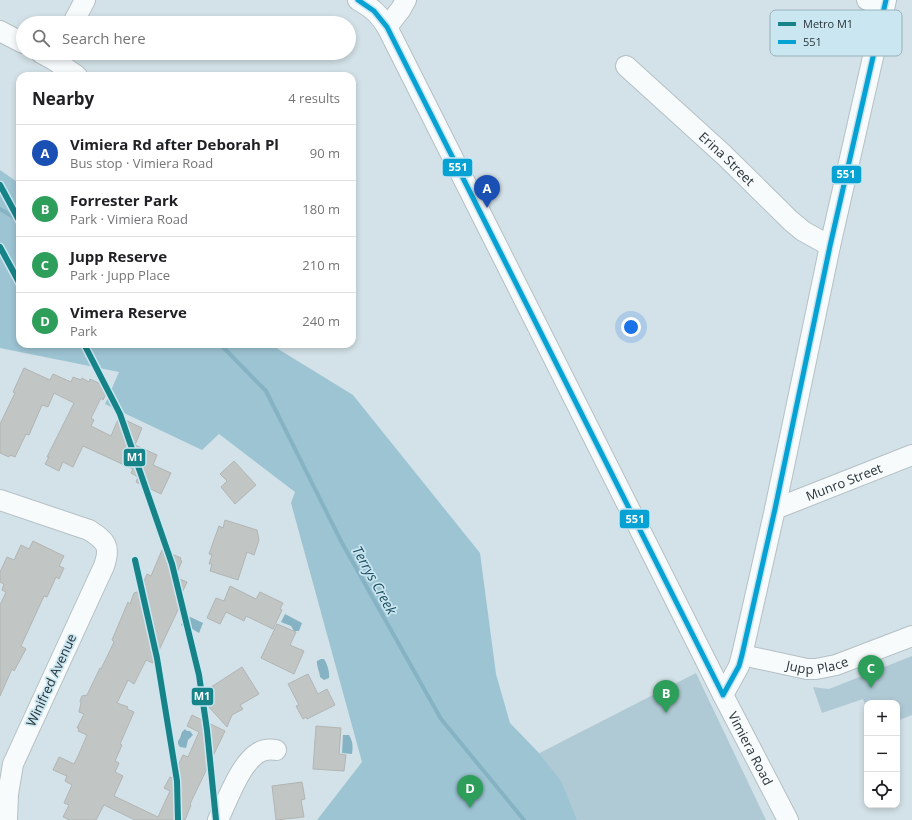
<!DOCTYPE html>
<html lang="en">
<head>
<meta charset="utf-8">
<style>
  body { margin:0; font-family:"Open Sans",sans-serif; background:#f2f2f2; color:#202124 }
  .controls { position:absolute; right:12px; bottom:12px; display:grid; overflow:hidden; border-radius:8px; box-shadow:0 2px 6px #0003 }
  .controls button { width:36px; height:36px; display:grid; place-items:center; padding:0; border:0; border-bottom:1px solid #e0e0e0; background:#fff; color:#202124; font:20px sans-serif }
  .you { position:absolute; left:631px; top:327px; width:14px; height:14px; margin:-10px; border:3px solid #fff; border-radius:50%; background:#1a73e8; box-shadow:0 0 0 6px #1a73e833 }
  .badge { display:grid; place-items:center; width:26px; height:26px; border-radius:50%; background:#0b8043; color:#fff; font-size:13px; font-weight:700 }
  .pin { position:absolute; translate:-50% -33px; filter:drop-shadow(0 1px 2px #0008) }
  .pin::after { content:''; position:absolute; top:21px; width:14px; height:12px; background:inherit; clip-path:polygon(0 0,100% 0,50% 100%) }
  .list { margin:0; padding:0; list-style:none }
  h2 { display:flex; justify-content:space-between; align-items:center; height:52px; margin:0; padding:0 16px; font-size:17px }
  h2 small { font-size:13px; font-weight:400; color:#757577 }
  .list li { display:grid; grid-template-columns:26px 1fr auto; gap:12px; align-items:center; box-sizing:border-box; height:56px; padding:0 16px; border-top:1px solid #e0e0e0 }
  .list b { display:block; font-size:15px; white-space:nowrap }
  .list p { margin:0; font-size:13px; white-space:nowrap; color:#757577 }
  .list em { font-size:13px; font-style:normal; color:#757577 }
  .icon { flex:none; width:22px; height:22px; fill:none; stroke:currentColor; stroke-width:2; stroke-linecap:round; stroke-linejoin:round }
  .map { position:relative; flex:none; width:912px; height:820px; overflow:hidden }
  .search { position:absolute; background:#fff; box-shadow:0 2px 6px #0003; left:16px; top:16px; width:340px; height:44px; display:flex; align-items:center; gap:10px; box-sizing:border-box; padding:0 14px; border-radius:22px; color:#757577; font-size:15px }
  .panel { position:absolute; background:#fff; box-shadow:0 2px 6px #0003; left:16px; top:72px; width:340px; height:276px; border-radius:12px }
  .map>svg:first-child { display:block }
  .green { fill:#b0cad5 }
  .forest { fill:#9dc4d3 }
  .water { fill:#86b3c4 }
  .lines { fill:none; stroke-linecap:round; stroke-linejoin:round }
  .stream { stroke:#86b3c4; stroke-width:4 }
  .building { fill:#c1c5c3; stroke:#b1b5b4 }
  .minor-casing { stroke:#b4c0c5; stroke-width:22 }
  .minor { stroke:#f8fbfc; stroke-width:20 }
  .bus-1-casing { stroke:#cae6f1; stroke-width:8 }
  .bus-1 { stroke:#06a2d4; stroke-width:5 }
  .metro-1-casing { stroke:#cae6f1; stroke-width:9 }
  .metro-1 { stroke:#168388; stroke-width:6 }
  .labels { text-anchor:middle; dominant-baseline:central; stroke-width:3.5; stroke-linejoin:round; paint-order:stroke }
  .street-label { font-size:13px; fill:#293438; stroke:#cae6f1 }
  .water-label { font-size:14px; font-style:italic; fill:#1d4e5f; stroke:#cae6f1 }
  .key { fill:#cae6f1; stroke:#9ab1ba; stroke-width:1 }
  .key-label { font-size:11px; fill:#293438 }
  .line-badge { stroke:#cae6f1; stroke-width:1.5 }
  .badge-label { font-size:11px; text-anchor:middle; font-weight:bold; fill:#fff }
</style>
</head>
<body>
<div class="map">
<svg width="912" height="820" viewBox="0 0 912 820">
  <rect width="100%" height="100%" fill="#d3e2e8"/>
  <path class="green" d="M912,656V715L897,721V703H867V709L863,699L822,713L813,687L829,689Z
    M696,673L766,820H488L473,787Z"/>
  <path class="forest" d="M0,170L20,184V344H270L353,395L480,553L496,674L510,723L539,753L561,781L577,820H317L362,762L291,503L295,492L219,434L202,450L105,404L119,372L0,348Z"/>
  <path class="water" d="M285,614L302,623L299,631H294L291,626L281,622Z
    M186,615L203,623L199,633L189,627L187,628L181,625Z
    M321,659H324C327,663 330,673 329,678L324,680L320,677C320,672 316,666 317,661Z
    M185,729L187,731H190L193,735L188,740L186,748L180,747L178,744V741L180,738L182,732Z
    M343,735H349C353,742 353,746 352,754L342,753Z"/>
  <g class="lines">
    <path class="stream" d="M0,209L20,221
      M220,344L266,391L342,543L441,719L524,820"/>
  </g>
  <path class="building" d="M24,368L50,380L53,374L71,382L73,377L81,380L82,378L89,382L90,379L109,388L103,400L101,398L91,418L94,420L91,426L111,436L119,417L142,428L135,445L157,455L153,465L171,473L161,494L136,482L138,477L131,473L133,469L83,446L73,467L63,462L59,471L45,464L49,457H47L74,403L54,393L48,407L42,405L29,435L26,434L15,457L10,455L9,457L0,453V424L15,393L13,392Z
    M234,461L256,485L235,504L221,487L227,481L220,474Z
    M225,520L257,530L259,540L254,555L247,552L238,580L210,571L212,564H209L212,555L209,554L219,526L223,528Z
    M33,541L64,556L59,566L64,568L59,579L56,577L47,597L44,596L21,646L26,649L14,671L12,669L0,696V605L6,592L2,590L4,584L0,582V572L7,557L14,560L21,545L29,549Z
    M162,550L181,558L180,560L182,561L175,577L187,582L181,595L184,597L153,663L146,660L134,684L128,680L117,703L128,707L127,709L134,712L120,744L122,745L115,761L119,763L115,772L123,776L114,796L158,817L170,791L164,788L170,777L172,778L183,755L188,757L199,732L187,726L192,715L225,731L190,804L191,805L185,820H135L104,805L96,820H70L63,817L69,805L64,803L72,785L65,781L67,776L53,770L59,757L74,764L78,756L87,735L78,731L79,728H77L84,714L79,712L81,703L80,701L82,696L87,695L100,668L101,669L114,642L112,640L128,602L130,604L134,593L140,591L147,574L151,576Z
    M230,586L256,599L260,592L283,603L280,609L282,610L273,629L246,616L244,621L226,612L220,624L207,618L216,598L224,601Z
    M277,624L296,632L290,645L304,651L294,674L261,658Z
    M242,667L259,694L240,705L243,709L232,715L227,727L199,696L205,691Z
    M308,674L318,694L327,689L335,705L307,719L306,717L303,719L296,706L299,705L288,684Z
    M316,726L341,728L339,754L346,755L344,771L313,769Z
    M302,782L305,799L301,800L304,817L276,820L272,786Z"/>
  <g class="lines">
    <g class="minor-casing">
      <g id="minor">
        <path id="s1" d="M358,0C372,8 378,13 387,27L723,695L788,820"/>
        <path d="M867,0L885,3"/>
        <path d="M73,23L85,0"/>
        <path d="M387,27L401,9L406,0"/>
        <path d="M0,31L23,43"/>
        <path d="M41,53L54,60L77,76"/>
        <path id="s2" d="M626,66L724,155L791,221L803,231L830,246"/>
        <path d="M0,500L89,530C106,541 111,546 104,566L13,764L8,794L7,820"/>
        <path id="s3" d="M775,509L912,455"/>
        <path id="s4" d="M742,655L807,669H816L836,665L912,636"/>
        <path d="M723,695L739,666L742,655L775,509L830,246L886,0"/>
        <path d="M218,820C227,801 240,764 258,753C264,749 270,749 276,750"/>
      </g>
    </g>
    <use href="#minor" class="minor"/>
    <g class="bus-1-casing">
      <path id="bus-1" d="M358,0L374,11L387,27L723,695
        M723,695L739,666L742,655L775,509L830,246L886,0"/>
    </g>
    <use href="#bus-1" class="bus-1"/>
    <g class="metro-1-casing">
      <path id="metro-1" d="M0,185L20,222
        M0,247L20,284
        M84,344L120,414L172,564L199,675L207,730L216,820
        M135,560L157,658L177,781L178,820"/>
    </g>
    <use href="#metro-1" class="metro-1"/>
  </g>
  <g class="labels">
    <g class="street-label">
      <text stroke="none"><textPath href="#s2" startOffset="137">Erina Street</textPath></text>
      <text stroke="none"><textPath href="#s3" startOffset="74">Munro Street</textPath></text>
      <text stroke="none"><textPath href="#s4" startOffset="77">Jupp Place</textPath></text>
      <text transform="translate(51 680) rotate(-65)">Winifred Avenue</text>
      <text stroke="none"><textPath href="#s1" startOffset="848">Vimiera Road</textPath></text>
    </g>
    <g class="water-label">
      <text transform="translate(375 580) rotate(61)">Terrys Creek</text>
    </g>
  </g>
  <rect x="770" y="10" width="132" height="46" rx="6" class="key"/>
  <rect x="778" y="22" width="18" height="4" fill="#168388"/>
  <rect x="778" y="40" width="18" height="4" fill="#06a2d4"/>
  <g class="key-label">
    <text x="803" y="28">Metro M1</text>
    <text x="803" y="46">551</text>
  </g>
  <g class="line-badge">
    <rect x="442" y="158" width="31" height="19" rx="4" fill="#06a2d4"/>
    <rect x="831" y="165" width="31" height="19" rx="4" fill="#06a2d4"/>
    <rect x="123" y="448" width="23" height="19" rx="4" fill="#168388"/>
    <rect x="619" y="509" width="31" height="20" rx="4" fill="#06a2d4"/>
    <rect x="191" y="687" width="23" height="19" rx="4" fill="#168388"/>
  </g>
  <g class="badge-label">
    <text x="458" y="171">551</text>
    <text x="846" y="178">551</text>
    <text x="135" y="461">M1</text>
    <text x="635" y="523">551</text>
    <text x="202" y="700">M1</text>
  </g>
</svg>
<div class="controls">
<button>+</button>
<button>−</button>
<button><svg class="icon" aria-label="locate" viewBox="0 0 24 24"><circle cx="12" cy="12" r="6"/><path d="M12 2v4M12 18v4M2 12h4M18 12h4"/></svg></button>
</div>
<div class="you"></div>
<div class="pin badge" style="left:487px;top:208px;background:#1a4fb4">A</div>
<div class="pin badge" style="left:666px;top:713px;background:#2e9e5b">B</div>
<div class="pin badge" style="left:871px;top:688px;background:#2e9e5b">C</div>
<div class="pin badge" style="left:470px;top:808px;background:#2e9e5b">D</div>
<div class="search"><svg class="icon" aria-label="search" viewBox="0 0 24 24"><circle cx="10" cy="10" r="6"/><path d="M15 15l6 6"/></svg>Search here</div>
<section class="panel">
<h2>Nearby<small>4 results</small></h2>
<ul class="list">
<li><span class="badge" style="background:#1a4fb4">A</span><div><b>Vimiera Rd after Deborah Pl</b><p>Bus stop · Vimiera Road</p></div><em>90 m</em></li>
<li><span class="badge" style="background:#2e9e5b">B</span><div><b>Forrester Park</b><p>Park · Vimiera Road</p></div><em>180 m</em></li>
<li><span class="badge" style="background:#2e9e5b">C</span><div><b>Jupp Reserve</b><p>Park · Jupp Place</p></div><em>210 m</em></li>
<li><span class="badge" style="background:#2e9e5b">D</span><div><b>Vimera Reserve</b><p>Park</p></div><em>240 m</em></li>
</ul>
</section>
</div>
</body>
</html>
